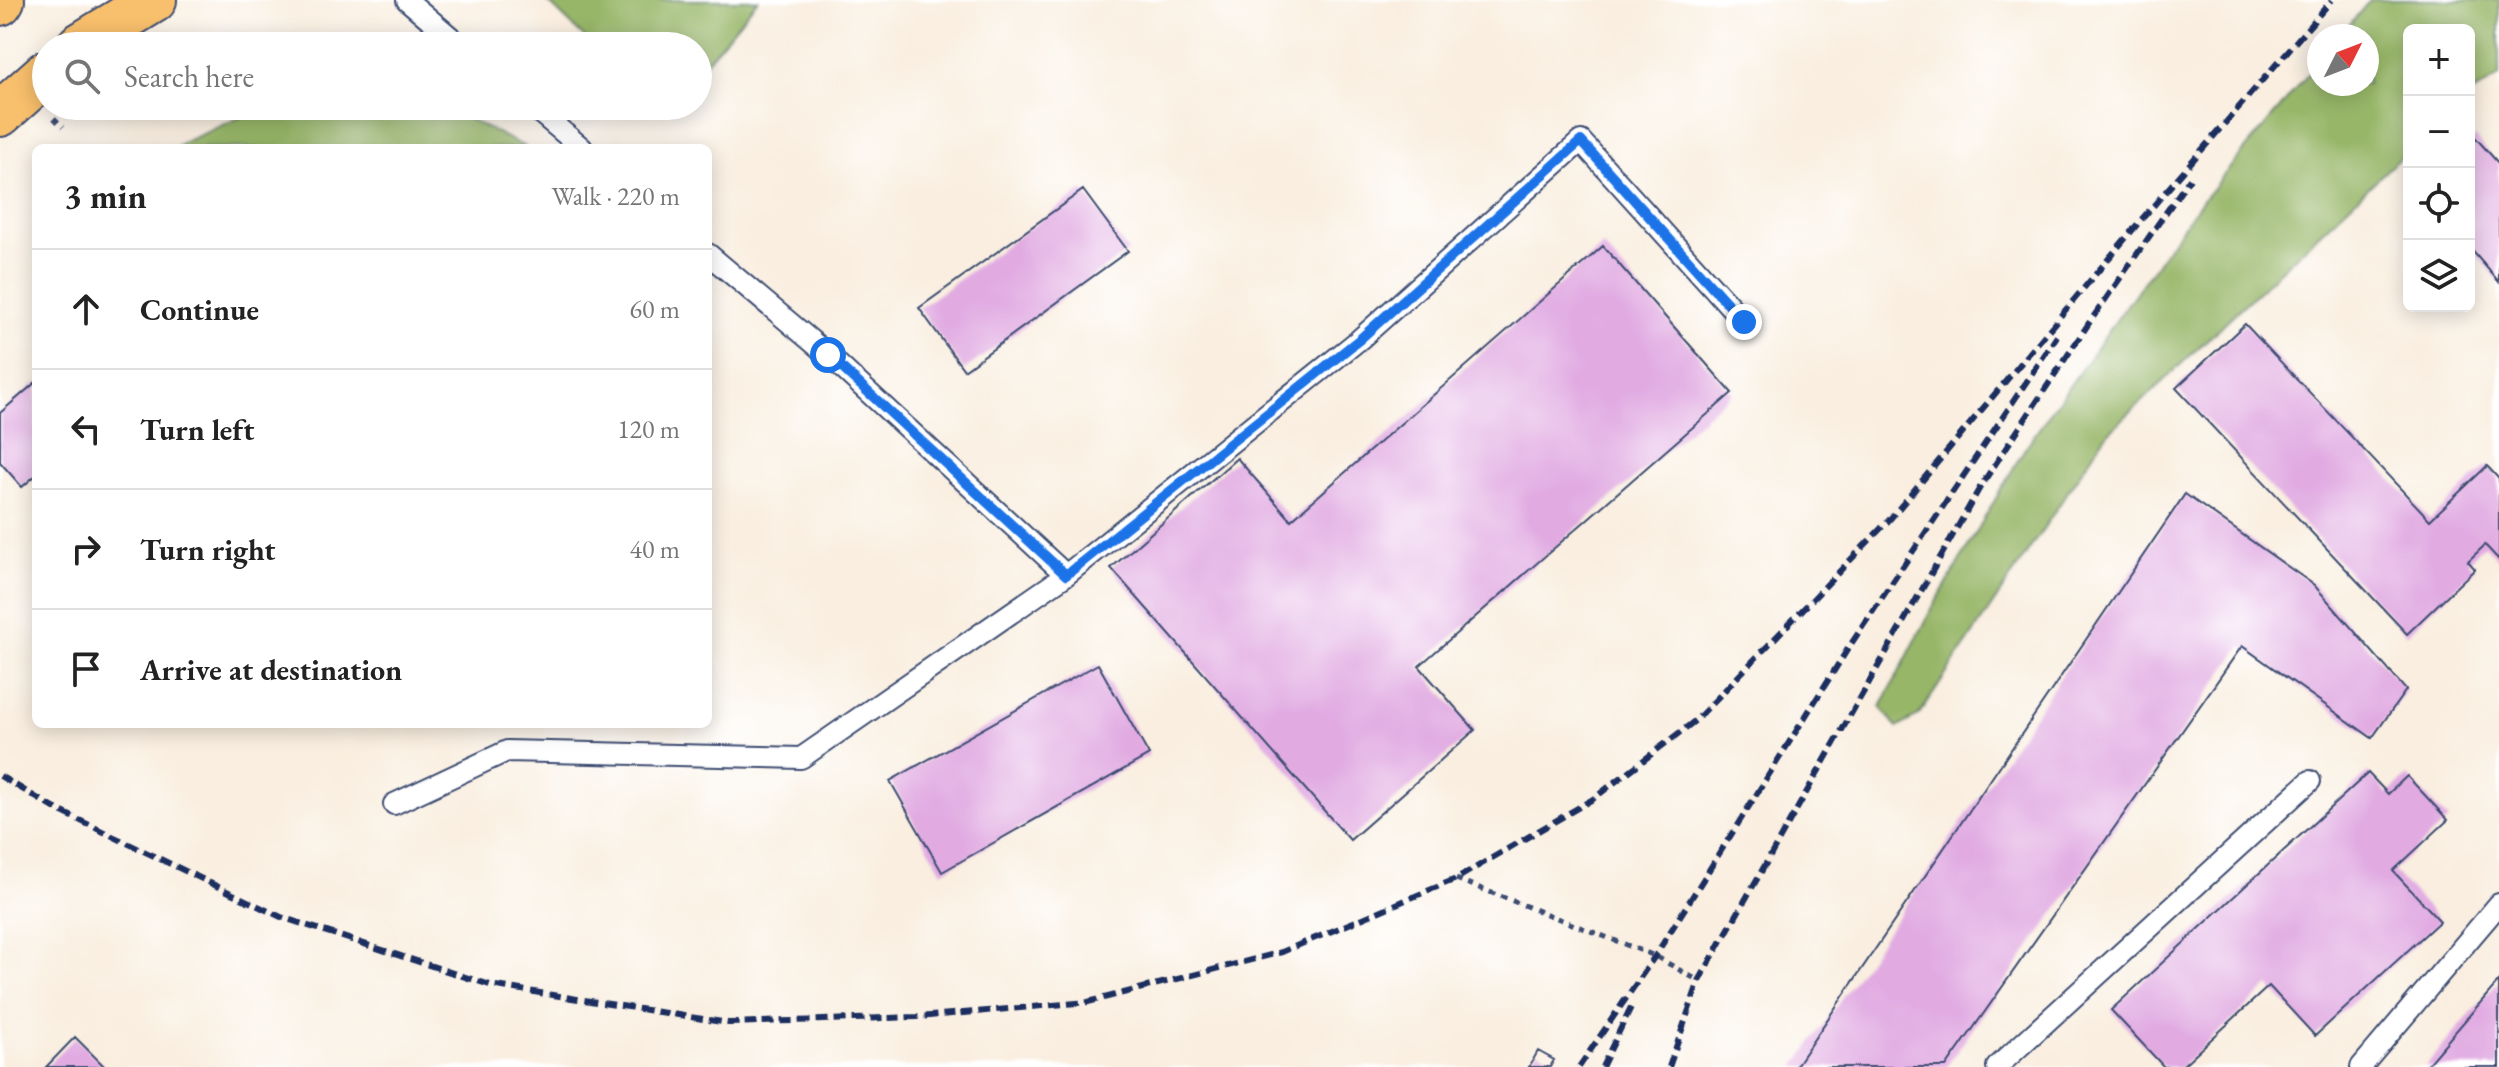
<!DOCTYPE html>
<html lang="en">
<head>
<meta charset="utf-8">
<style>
  body { margin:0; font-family:"EB Garamond",serif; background:#f6f6f6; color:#222 }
  .controls { position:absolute; right:24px; top:24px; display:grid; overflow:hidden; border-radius:12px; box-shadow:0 4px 20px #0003 }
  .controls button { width:72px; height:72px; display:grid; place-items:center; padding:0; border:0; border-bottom:2px solid #e0e0e0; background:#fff; color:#222; font:40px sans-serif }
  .compass { position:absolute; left:2307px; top:24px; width:72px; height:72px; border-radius:50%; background:#fff; box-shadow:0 4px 20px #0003; rotate:48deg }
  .stop { position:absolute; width:24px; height:24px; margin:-18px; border:6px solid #1a73e8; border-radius:50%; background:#fff }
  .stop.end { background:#1a73e8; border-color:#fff; box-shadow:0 2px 8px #0008 }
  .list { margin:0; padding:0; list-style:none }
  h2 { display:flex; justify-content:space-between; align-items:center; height:104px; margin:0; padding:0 32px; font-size:34px }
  h2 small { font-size:26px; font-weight:400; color:#767676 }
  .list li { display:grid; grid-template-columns:52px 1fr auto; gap:24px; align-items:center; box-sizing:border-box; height:120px; padding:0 32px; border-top:2px solid #e0e0e0 }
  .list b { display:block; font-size:30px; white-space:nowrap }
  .list em { font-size:26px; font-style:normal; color:#767676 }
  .icon { flex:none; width:44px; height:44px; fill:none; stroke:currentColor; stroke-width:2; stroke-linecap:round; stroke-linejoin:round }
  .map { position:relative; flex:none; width:2499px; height:1067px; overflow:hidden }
  .search { position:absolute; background:#fff; box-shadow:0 4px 20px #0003; left:32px; top:32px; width:680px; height:88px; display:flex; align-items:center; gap:20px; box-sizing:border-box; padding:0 28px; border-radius:44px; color:#767676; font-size:30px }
  .panel { position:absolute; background:#fff; box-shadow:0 4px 20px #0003; left:32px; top:144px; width:680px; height:584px; border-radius:12px }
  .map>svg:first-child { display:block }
  .forest { fill:#97b668; stroke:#597263; stroke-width:2 }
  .building { fill:#e1abe2 }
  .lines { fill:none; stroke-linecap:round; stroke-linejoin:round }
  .lane-casing { stroke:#3c4c71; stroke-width:24 }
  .primary-casing { stroke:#3c4c71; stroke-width:48 }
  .path { stroke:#3c4c71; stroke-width:5; stroke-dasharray:6 6; stroke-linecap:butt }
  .lane { stroke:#fff; stroke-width:20 }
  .primary { stroke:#f8bf6c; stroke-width:44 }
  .rail { stroke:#1b2f5e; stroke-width:6; stroke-dasharray:12 6; stroke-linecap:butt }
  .route { stroke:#1a73e8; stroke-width:10 }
</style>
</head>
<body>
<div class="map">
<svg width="2499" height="1067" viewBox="0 0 2499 1067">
  <rect width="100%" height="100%" fill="#fff"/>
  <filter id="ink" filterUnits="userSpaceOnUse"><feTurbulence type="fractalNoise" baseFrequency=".0125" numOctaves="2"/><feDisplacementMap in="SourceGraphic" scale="16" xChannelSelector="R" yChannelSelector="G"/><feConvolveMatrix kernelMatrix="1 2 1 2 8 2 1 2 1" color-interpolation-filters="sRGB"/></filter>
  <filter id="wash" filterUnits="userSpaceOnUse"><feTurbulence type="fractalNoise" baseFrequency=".006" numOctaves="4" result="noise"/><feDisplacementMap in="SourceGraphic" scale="32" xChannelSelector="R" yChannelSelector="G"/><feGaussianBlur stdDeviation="1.8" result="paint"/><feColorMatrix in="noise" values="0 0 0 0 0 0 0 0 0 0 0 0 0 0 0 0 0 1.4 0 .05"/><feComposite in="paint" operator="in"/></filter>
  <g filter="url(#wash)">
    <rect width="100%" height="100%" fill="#f9eedf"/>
    <path class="forest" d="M546,0H758L705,63L698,65V46H593Z
      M2370,0H2499V77L2469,95V30H2409V149L2105,436L1919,715L1897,728L1881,707L1932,609L2025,448L2197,207L2319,61V84H2367V36H2340Z
      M277,106H442L527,148H176L184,142L259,109Z"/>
    <g id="blocks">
      <path class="building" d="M2475,137L2499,164V282L2469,247V143Z
        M1083,190L1128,251L964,370L919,308Z
        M1603,246L1732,393L1419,666L1475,730L1350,840L1111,568L1237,458L1291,520Z
        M2245,324L2430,520L2487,466L2499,479V560L2485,545L2468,561L2475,569L2407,634L2176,388Z
        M36,382V475L22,487L0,462V413Z
        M2185,494L2314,585L2406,690L2372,738L2242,646L1946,1067H1795Z
        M1098,664L1149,755L942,872L890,781Z
        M2368,773L2388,794L2407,776L2448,820L2393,871L2440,921L2315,1036L2269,986L2181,1067H2164L2111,1010Z
        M2499,981V1067H2425Z
        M75,1037L105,1067H46Z
        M1538,1051L1554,1060L1550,1067H1529Z"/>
    </g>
  </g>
  <g filter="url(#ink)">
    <use href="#blocks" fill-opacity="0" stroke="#3c4c71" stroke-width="2"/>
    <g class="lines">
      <g class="lane-casing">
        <path id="lane" d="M407,0L461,46
          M532,106L582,148
          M708,254L828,355L1066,575
          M394,804L507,751L801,758L1066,575L1360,339L1581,141L1744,322
          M1997,1067L2310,781
          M2361,1067L2499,904"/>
      </g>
      <g class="primary-casing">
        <path id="primary" d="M0,3L2,0
          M79,46L154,0
          M0,114L46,73"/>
      </g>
      <path class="path" d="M54,118L63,127
        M1456,879L1655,956L1699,981"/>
      <use href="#lane" class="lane"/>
      <use href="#primary" class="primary"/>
      <path class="rail" d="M0,776L54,808L281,917L490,985L728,1023L918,1017L1088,1002L1282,952L1456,879L1593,799L1696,720L1890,519L2141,220L2332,0
        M1579,1067L1655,956L1849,647L2057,336
        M1602,1067L1631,1007
        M1669,1067L1699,981L1982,484L2089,323L2190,178"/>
    </g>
  </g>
  <g class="lines" filter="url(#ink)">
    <path class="route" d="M828,355L1066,575L1360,339L1581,141L1744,322"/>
  </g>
</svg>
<div class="controls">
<button>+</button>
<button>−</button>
<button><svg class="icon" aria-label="locate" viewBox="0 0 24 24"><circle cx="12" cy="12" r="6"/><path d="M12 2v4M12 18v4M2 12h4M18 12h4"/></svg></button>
<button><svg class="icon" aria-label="layers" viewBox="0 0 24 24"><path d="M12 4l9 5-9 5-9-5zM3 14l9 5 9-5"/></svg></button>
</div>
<svg class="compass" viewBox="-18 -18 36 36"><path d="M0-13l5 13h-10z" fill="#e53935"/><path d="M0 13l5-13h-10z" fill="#767676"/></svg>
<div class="stop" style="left:828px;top:355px"></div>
<div class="stop end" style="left:1744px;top:322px"></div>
<div class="search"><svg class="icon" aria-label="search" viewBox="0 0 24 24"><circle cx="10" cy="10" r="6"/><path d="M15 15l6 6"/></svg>Search here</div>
<section class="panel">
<h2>3 min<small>Walk · 220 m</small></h2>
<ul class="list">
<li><svg class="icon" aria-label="ahead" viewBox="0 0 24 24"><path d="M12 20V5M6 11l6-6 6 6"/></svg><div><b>Continue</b></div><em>60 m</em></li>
<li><svg class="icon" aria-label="left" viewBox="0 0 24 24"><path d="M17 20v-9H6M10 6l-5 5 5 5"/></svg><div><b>Turn left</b></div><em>120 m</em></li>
<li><svg class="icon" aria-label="right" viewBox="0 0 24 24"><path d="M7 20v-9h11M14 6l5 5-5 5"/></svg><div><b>Turn right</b></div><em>40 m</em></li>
<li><svg class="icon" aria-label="arrive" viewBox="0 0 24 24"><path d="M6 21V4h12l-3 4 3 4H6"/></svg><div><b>Arrive at destination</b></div></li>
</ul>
</section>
</div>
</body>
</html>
